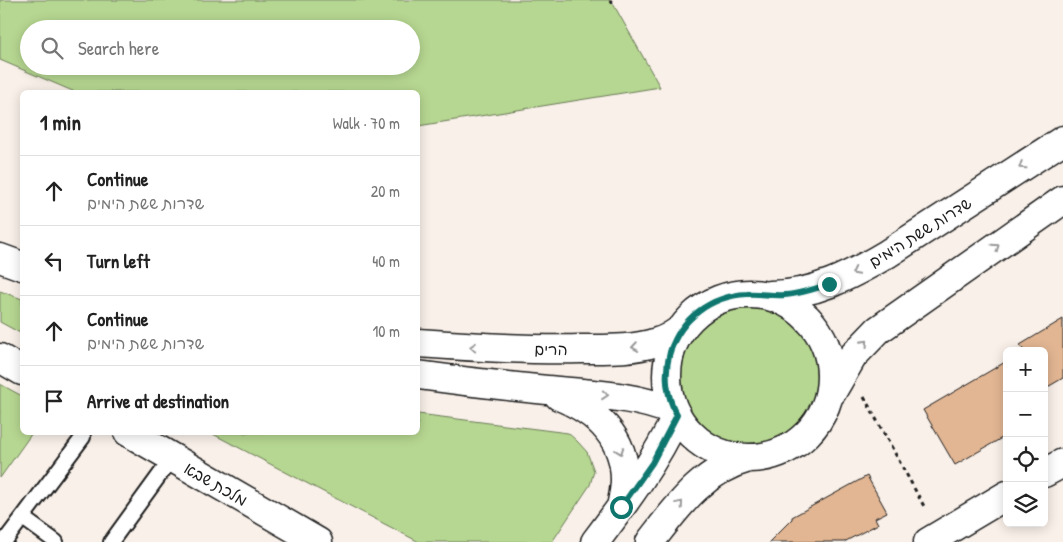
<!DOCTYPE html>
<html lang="en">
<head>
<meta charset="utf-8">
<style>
  body { margin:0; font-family:"Patrick Hand","Playpen Sans Hebrew",sans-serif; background:#f2f2f2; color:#222 }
  .controls { position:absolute; right:15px; bottom:15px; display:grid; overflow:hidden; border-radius:8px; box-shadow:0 2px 12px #0003 }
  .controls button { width:45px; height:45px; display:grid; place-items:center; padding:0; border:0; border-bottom:1px solid #e0e0e0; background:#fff; color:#222; font:25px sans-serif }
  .stop { position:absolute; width:15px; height:15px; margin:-11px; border:4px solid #0f766e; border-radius:50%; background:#fff }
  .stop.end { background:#0f766e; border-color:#fff; box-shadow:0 1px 5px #0008 }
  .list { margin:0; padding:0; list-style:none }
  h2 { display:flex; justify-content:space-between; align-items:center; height:65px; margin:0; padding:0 20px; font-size:21px }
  h2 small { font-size:16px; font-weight:400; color:#767676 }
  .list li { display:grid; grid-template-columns:32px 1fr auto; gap:15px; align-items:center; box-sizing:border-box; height:70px; padding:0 20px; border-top:1px solid #e0e0e0 }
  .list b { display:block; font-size:19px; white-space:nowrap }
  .list p { margin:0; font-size:16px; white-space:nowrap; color:#767676 }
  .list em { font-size:16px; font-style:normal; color:#767676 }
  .icon { flex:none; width:28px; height:28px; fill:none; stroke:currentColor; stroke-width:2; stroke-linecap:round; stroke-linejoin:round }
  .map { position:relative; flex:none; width:1063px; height:542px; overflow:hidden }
  .search { position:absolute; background:#fff; box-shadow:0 2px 12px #0003; left:20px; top:20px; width:400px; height:55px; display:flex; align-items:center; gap:12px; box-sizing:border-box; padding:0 18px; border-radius:28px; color:#767676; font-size:19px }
  .panel { position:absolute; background:#fff; box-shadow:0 2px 12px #0003; left:20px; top:90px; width:400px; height:345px; border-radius:8px }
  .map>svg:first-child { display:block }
  .green { fill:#b6d791; stroke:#697a56; fill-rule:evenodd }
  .building { fill:#e2b693; stroke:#1c1c1c }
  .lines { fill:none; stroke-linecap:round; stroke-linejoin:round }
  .lane-casing { stroke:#1c1c1c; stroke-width:18 }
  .street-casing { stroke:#1c1c1c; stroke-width:31 }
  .secondary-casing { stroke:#1c1c1c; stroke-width:31 }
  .path { stroke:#1c1c1c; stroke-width:3; stroke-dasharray:4 4; stroke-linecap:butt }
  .lane { stroke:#fff; stroke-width:14 }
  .street { stroke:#fff; stroke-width:28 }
  .secondary { stroke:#fff; stroke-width:28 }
  .oneway { stroke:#999 }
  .route { stroke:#0f766e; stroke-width:6 }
  .labels { text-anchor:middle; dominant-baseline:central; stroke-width:4; stroke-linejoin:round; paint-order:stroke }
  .street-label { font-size:16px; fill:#1c1c1c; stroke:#fff }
</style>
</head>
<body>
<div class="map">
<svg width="1063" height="542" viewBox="0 0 1063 542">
  <rect width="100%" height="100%" fill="#f9f0e9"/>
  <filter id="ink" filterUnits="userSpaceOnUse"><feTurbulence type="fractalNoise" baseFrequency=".02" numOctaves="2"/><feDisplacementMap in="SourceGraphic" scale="10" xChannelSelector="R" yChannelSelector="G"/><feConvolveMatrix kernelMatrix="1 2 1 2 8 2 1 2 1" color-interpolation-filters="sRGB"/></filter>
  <g filter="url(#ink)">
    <path class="green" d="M0,0H611L660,87L418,126V92H75L0,60ZM29,29H411V66H29Z
      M0,291L22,299V334L0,322Z
      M676 376a73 73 0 1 1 146 0a73 73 0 1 1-146 0Z
      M0,384L22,396V432L32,433L0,478Z
      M418,414L568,433L577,441L587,452L594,471L590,485L552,542H419L211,433L418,432Z"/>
    <path class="building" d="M1063,319V378L1046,388L1044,385V351H1024L1020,345Z
      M1007,361V435L955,465L923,410Z
      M867,476L887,512L875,518L878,524L844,542H769L792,519V517Z"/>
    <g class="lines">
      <g class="lane-casing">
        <path id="lane" d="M23,518L56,542
          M4,542L83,437
          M111,542L172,458"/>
      </g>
      <g class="street-casing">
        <path id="street" d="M0,358L22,371
          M128,432L318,542
          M1044,473L1063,463
          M928,542L1007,495"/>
      </g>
      <g class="secondary-casing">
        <path id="secondary" d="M0,258L22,266
          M667 376a82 82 0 1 1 164 0a82 82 0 1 1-164 0Z
          M770,295C814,295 850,276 887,254L1063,140
          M418,343C472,347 526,350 581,349C607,349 632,350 657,342C666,340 673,335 680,330
          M418,375C461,381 504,386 547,390C591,394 634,395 675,412
          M832,392L853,356L878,330L1063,200
          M559,396C596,411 625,437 625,480C625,489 623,498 621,507
          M595,542C626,501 655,462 677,415
          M650,542C678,506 703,470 749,458"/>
      </g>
      <path class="path" d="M610,0L614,5
        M864,397L925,508"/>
      <use href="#lane" class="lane"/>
      <use href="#street" class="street"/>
      <use href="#secondary" class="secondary"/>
    </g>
    <defs><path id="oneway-chevron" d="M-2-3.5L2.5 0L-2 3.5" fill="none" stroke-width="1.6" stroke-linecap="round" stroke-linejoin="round" transform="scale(1.25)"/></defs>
    <g class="oneway">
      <use href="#oneway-chevron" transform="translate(1022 166) rotate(147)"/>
      <use href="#oneway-chevron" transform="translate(996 247) rotate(-35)"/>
      <use href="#oneway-chevron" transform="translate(855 272) rotate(153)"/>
      <use href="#oneway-chevron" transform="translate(865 343) rotate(-46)"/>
      <use href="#oneway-chevron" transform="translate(473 347) rotate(-176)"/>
      <use href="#oneway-chevron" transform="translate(635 347) rotate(171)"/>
      <use href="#oneway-chevron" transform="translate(605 395) rotate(5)"/>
      <use href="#oneway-chevron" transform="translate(620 451) rotate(70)"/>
      <use href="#oneway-chevron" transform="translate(680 504) rotate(-50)"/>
    </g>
  </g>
  <g class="lines" filter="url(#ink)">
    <path class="route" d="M621,507L652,463L677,415C666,396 664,373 670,352C681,318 711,296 747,294C759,293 772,296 785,295C800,294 815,289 829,284"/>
  </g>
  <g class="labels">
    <g class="street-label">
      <text transform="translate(920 232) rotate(-32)">שדרות ששת הימים</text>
      <text x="551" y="349">הרים</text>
      <text transform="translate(216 484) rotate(30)">מלכת שבא</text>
    </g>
  </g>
</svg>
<div class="controls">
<button>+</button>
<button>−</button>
<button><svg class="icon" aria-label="locate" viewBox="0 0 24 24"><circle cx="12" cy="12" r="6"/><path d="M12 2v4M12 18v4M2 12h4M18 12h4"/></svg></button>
<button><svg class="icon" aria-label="layers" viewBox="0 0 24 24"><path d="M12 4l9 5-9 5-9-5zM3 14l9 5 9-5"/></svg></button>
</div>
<div class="stop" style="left:621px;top:507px"></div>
<div class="stop end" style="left:829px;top:284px"></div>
<div class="search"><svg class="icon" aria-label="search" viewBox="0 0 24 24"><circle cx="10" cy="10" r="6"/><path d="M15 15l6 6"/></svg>Search here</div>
<section class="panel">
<h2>1 min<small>Walk · 70 m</small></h2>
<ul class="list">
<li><svg class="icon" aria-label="ahead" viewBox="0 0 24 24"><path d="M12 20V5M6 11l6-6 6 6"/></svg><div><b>Continue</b><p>שדרות ששת הימים</p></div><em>20 m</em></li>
<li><svg class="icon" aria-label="left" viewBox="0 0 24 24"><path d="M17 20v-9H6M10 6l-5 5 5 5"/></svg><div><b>Turn left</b></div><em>40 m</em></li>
<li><svg class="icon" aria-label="ahead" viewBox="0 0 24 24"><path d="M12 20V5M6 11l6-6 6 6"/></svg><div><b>Continue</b><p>שדרות ששת הימים</p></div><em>10 m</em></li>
<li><svg class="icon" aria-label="arrive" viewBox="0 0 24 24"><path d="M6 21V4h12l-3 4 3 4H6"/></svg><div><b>Arrive at destination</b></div></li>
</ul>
</section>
</div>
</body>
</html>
